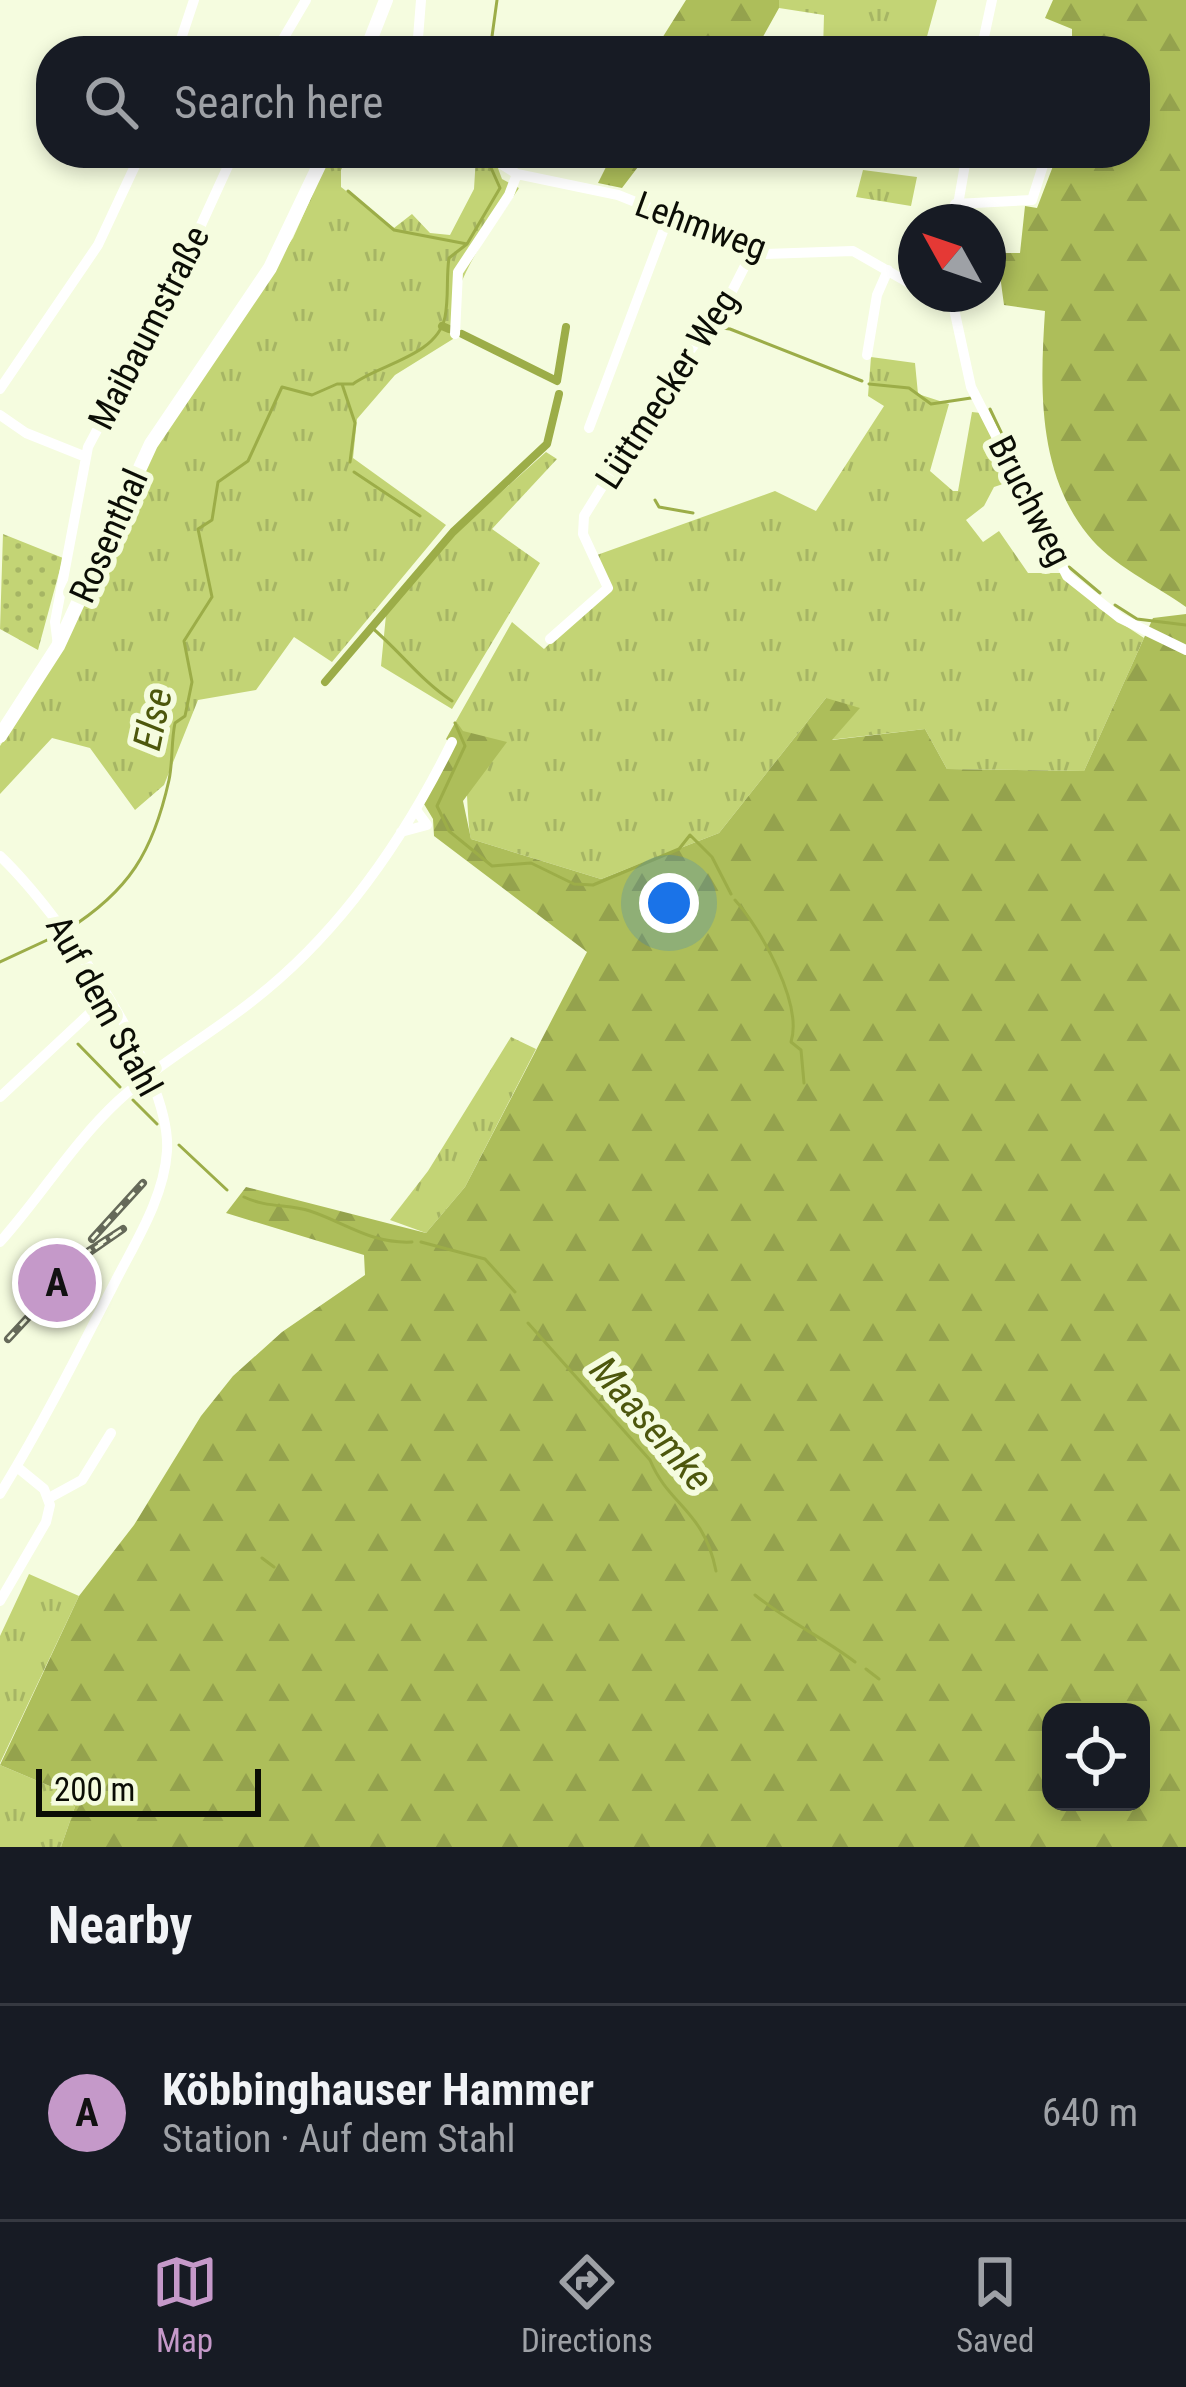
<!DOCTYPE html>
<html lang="en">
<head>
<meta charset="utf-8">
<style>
  body { margin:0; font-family:"Roboto Condensed",sans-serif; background:#242831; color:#f1f3f6 }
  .controls { position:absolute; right:36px; bottom:36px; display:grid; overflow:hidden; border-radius:24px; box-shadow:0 6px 18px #0003 }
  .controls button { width:108px; height:108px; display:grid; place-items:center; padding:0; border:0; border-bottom:3px solid #363941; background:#171b24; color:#f1f3f6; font:60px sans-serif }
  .compass { position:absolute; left:898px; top:204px; width:108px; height:108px; border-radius:50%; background:#171b24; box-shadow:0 6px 18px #0003; rotate:310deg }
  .scale { position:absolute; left:36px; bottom:30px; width:225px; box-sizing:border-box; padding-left:12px; border:6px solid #0b0d05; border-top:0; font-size:33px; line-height:42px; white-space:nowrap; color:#0b0d05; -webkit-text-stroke:9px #f5fcdf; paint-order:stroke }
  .you { position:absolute; left:669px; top:903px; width:42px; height:42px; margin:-30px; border:9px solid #fff; border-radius:50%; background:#1a73e8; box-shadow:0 0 0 18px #1a73e833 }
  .badge { display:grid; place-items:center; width:78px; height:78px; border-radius:50%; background:#c599c9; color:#111; font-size:39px; font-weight:700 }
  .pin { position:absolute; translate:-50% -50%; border:6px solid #fff; box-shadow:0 3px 12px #0006 }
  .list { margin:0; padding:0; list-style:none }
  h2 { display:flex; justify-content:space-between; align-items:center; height:156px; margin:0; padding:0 48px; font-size:51px }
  h2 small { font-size:39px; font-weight:400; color:#9ea1a6 }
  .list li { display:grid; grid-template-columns:78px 1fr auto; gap:36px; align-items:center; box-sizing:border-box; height:216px; padding:0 48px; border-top:3px solid #363941 }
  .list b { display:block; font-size:45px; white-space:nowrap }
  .list p { margin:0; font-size:39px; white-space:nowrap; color:#9ea1a6 }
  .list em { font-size:39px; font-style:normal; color:#9ea1a6 }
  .icon { flex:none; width:66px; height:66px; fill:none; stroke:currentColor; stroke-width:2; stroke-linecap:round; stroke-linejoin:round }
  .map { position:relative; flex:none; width:1186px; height:1847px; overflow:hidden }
  .search { position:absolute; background:#171b24; box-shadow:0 6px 18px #0003; left:36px; right:36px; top:36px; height:132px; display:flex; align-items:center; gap:30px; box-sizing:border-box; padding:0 42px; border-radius:48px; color:#9ea1a6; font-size:45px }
  .sheet { height:372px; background:#171b24 }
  nav { display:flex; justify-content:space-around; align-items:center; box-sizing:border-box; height:168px; border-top:3px solid #363941; background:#171b24; font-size:33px; color:#9ea1a6 }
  nav a { display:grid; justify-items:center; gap:6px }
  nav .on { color:#c599c9 }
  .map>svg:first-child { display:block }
  .grass { fill:url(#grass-tufts) }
  .forest { fill:url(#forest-firs); fill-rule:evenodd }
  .garden { fill:url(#garden-dots) }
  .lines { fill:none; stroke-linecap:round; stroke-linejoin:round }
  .stream { stroke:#9cad48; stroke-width:3 }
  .canal { stroke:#9cad48; stroke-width:8 }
  .minor { stroke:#fff; stroke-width:10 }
  .major { stroke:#fff; stroke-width:14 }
  .rail-casing { stroke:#656959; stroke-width:8 }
  .rail { stroke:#f5fcdf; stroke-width:3; stroke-dasharray:9; stroke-linecap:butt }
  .labels { text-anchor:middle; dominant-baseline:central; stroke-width:12; stroke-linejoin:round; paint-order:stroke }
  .street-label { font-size:36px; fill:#0b0d05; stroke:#f5fcdf }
  .water-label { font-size:39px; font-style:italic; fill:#4d570d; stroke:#f5fcdf }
</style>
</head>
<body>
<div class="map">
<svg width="1186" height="1847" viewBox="0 0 1186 1847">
  <defs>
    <pattern id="grass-tufts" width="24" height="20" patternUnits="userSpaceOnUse" patternTransform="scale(3)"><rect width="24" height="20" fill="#c3d475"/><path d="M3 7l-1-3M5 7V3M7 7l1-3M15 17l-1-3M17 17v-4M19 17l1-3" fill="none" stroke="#a6b564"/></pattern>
    <pattern id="forest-firs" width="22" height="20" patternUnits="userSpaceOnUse" patternTransform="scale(3)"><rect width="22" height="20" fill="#adbe5a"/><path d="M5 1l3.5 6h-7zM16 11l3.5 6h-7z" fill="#94a24d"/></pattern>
    <pattern id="garden-dots" width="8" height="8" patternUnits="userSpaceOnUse" patternTransform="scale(3)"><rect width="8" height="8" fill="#c3d475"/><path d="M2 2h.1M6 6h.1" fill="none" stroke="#a6b564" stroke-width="1.8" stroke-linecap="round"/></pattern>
  </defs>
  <rect width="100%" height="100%" fill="#f5fcdf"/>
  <path class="grass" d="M779,0H937L923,51H823L824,15L779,8Z
    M331,153H350L341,170V187L394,228L412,214L430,233L450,235L474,189L476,156L496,163L502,179L519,188C490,234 445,284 453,339L395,375L357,419L353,458L446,525L332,662L294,637L256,690L198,700L164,785L135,810L90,748L52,738L0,794V746L64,644L153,448L293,238Z
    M863,170L917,177L911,206L856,197Z
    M871,357L915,363L918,394L949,404L930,471L953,491H958L972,412L981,413L1015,480L994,487L984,506L966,520L983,542L999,531L1028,573H1061L1100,609L1144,638L1084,771L947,769L925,729L829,740L826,698L719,833L601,879L471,839C465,811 469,740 456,721L512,622L544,649L611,585L597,555L775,491L816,511L884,406L868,396Z
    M546,452L557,459L492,529L540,563L452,709L381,666L386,615L452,536Z
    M511,1037L536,1049L465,1187L426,1233L390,1220L428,1171Z
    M29,1574L79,1596L0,1763V1636Z
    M0,1765L78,1798L61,1847H0Z"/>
  <path class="forest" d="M686,0H779V8L755,51H654Z
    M1053,0H1186V607C1157,586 1110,564 1088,535C1037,472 1040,387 1045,311L1004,305L997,253H1020L1025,206L1037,208L1058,153H1135V51H1072V29L1045,18Z
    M613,153H693L687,168L644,159L622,188L598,183Z
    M1186,614V1847H61L78,1798L0,1765L79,1596L134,1525L201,1416L233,1376L282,1332L365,1275L364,1255L226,1213L246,1187L426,1233L465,1187L587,952L434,836L433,819L424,804L454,748L446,739L456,721L463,731L507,742L463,801L471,839L601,879L719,833L826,698L860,708L832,740L925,729L947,769L1084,771L1153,618ZM1051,1712H1141V1802H1051Z"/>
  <path class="garden" d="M3,534L63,558L38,650L0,629Z"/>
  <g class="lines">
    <path class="stream" d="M490,51L497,0
      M348,191L394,230L467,244
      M713,327L730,329L862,381
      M342,384L355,423L350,462
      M869,384L909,388L931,404L971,398
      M990,409L1021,474
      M354,472L420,516
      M1025,482L1052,527
      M655,500L659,507L693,513
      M1069,567L1100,593
      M1115,605L1137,619L1186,625
      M370,626C401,652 420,680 452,701
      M455,723L465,746L437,806L449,831L492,866L531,863L574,884L593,885L679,849L690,835L712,857L731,894
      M735,900C761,929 803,1004 791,1042L801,1050L804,1083
      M67,930C129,891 153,852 169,780C173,761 171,742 175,723L185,716L192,682L184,641L212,597L198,529L212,520L218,482L248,461L282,387L312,395L337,384H353C380,364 437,356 445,317C449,297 446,277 449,258L467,244L500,188L488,161
      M0,962L58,935
      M78,1044L120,1087
      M133,1100L157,1124
      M179,1145L227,1190
      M244,1197C267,1208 288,1204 310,1211C346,1223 371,1244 412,1242
      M421,1242L485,1259L515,1292
      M528,1323L650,1460C669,1506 704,1510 716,1571
      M262,1558L274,1567
      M755,1595C788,1622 821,1636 855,1662
      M866,1669L879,1679"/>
    <path class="canal" d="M442,326L449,329
      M462,334L557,381L566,327
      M325,682L453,532L547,444L559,394"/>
    <path class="minor" d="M177,51L194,0
      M276,51L306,0
      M417,51L421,0
      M981,51L992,0
      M484,153L517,174L618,195L765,254L853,251L916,287
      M955,204L1032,200L1047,153
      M955,222L967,153
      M951,295L971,387L1067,576L1120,618L1186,650
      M455,334L458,272L509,195L517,174
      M867,355L877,295L888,270
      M0,389L98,245L141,153
      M0,415L26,433L86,457
      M589,428L670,213
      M550,639L608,588L583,534L584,516L673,373L726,303L753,250
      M58,646L55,622L88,447L169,295L234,153
      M401,832L427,825L416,810
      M0,856C57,910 172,1072 167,1151C164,1199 134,1244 113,1286C77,1356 41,1427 0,1494
      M0,1097L105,999
      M0,1242C41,1196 73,1143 118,1101C159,1063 208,1036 251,1002C338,935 404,839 452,742
      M49,1498L82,1480L111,1433
      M0,1601L46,1522L50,1505L44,1489L17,1467"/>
    <path class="major" d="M366,51L386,0
      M0,736L58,646L151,444L270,268L325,153"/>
    <g class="rail-casing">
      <path id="rail" d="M92,1239L143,1183
        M8,1339L87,1254L123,1229L70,1263"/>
    </g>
    <use href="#rail" class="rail"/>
  </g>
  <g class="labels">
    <g class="street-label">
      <text transform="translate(701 226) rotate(20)">Lehmweg</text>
      <text transform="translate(149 328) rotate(-63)">Maibaumstraße</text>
      <text transform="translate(667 389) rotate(-57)">Lüttmecker Weg</text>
      <text transform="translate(1030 501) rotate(63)">Bruchweg</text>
      <text transform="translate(109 536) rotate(-66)">Rosenthal</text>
      <text transform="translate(104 1006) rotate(61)">Auf dem Stahl</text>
    </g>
    <g class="water-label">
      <text transform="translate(153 719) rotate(-78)">Else</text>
      <text transform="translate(651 1424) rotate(49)">Maasemke</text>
    </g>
  </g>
</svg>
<div class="controls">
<button><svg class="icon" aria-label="locate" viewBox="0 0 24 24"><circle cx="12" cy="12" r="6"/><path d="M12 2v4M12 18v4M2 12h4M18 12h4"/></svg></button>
</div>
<svg class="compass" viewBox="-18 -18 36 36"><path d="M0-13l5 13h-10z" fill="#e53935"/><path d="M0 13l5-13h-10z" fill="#9ea1a6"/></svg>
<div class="scale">200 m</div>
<div class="you"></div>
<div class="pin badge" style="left:57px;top:1283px">A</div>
<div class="search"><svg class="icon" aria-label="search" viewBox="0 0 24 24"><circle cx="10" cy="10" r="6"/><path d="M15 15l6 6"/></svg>Search here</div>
</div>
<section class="sheet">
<h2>Nearby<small></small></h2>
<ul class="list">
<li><span class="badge">A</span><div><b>Köbbinghauser Hammer</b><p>Station · Auf dem Stahl</p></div><em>640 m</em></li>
</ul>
</section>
<nav>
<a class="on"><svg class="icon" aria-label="map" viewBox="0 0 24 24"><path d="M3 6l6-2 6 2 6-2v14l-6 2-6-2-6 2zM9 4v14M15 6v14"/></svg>Map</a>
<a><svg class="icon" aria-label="directions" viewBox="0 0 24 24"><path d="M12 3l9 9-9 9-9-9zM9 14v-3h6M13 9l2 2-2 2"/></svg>Directions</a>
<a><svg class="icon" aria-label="saved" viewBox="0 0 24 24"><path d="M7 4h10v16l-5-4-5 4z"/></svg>Saved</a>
</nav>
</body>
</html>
